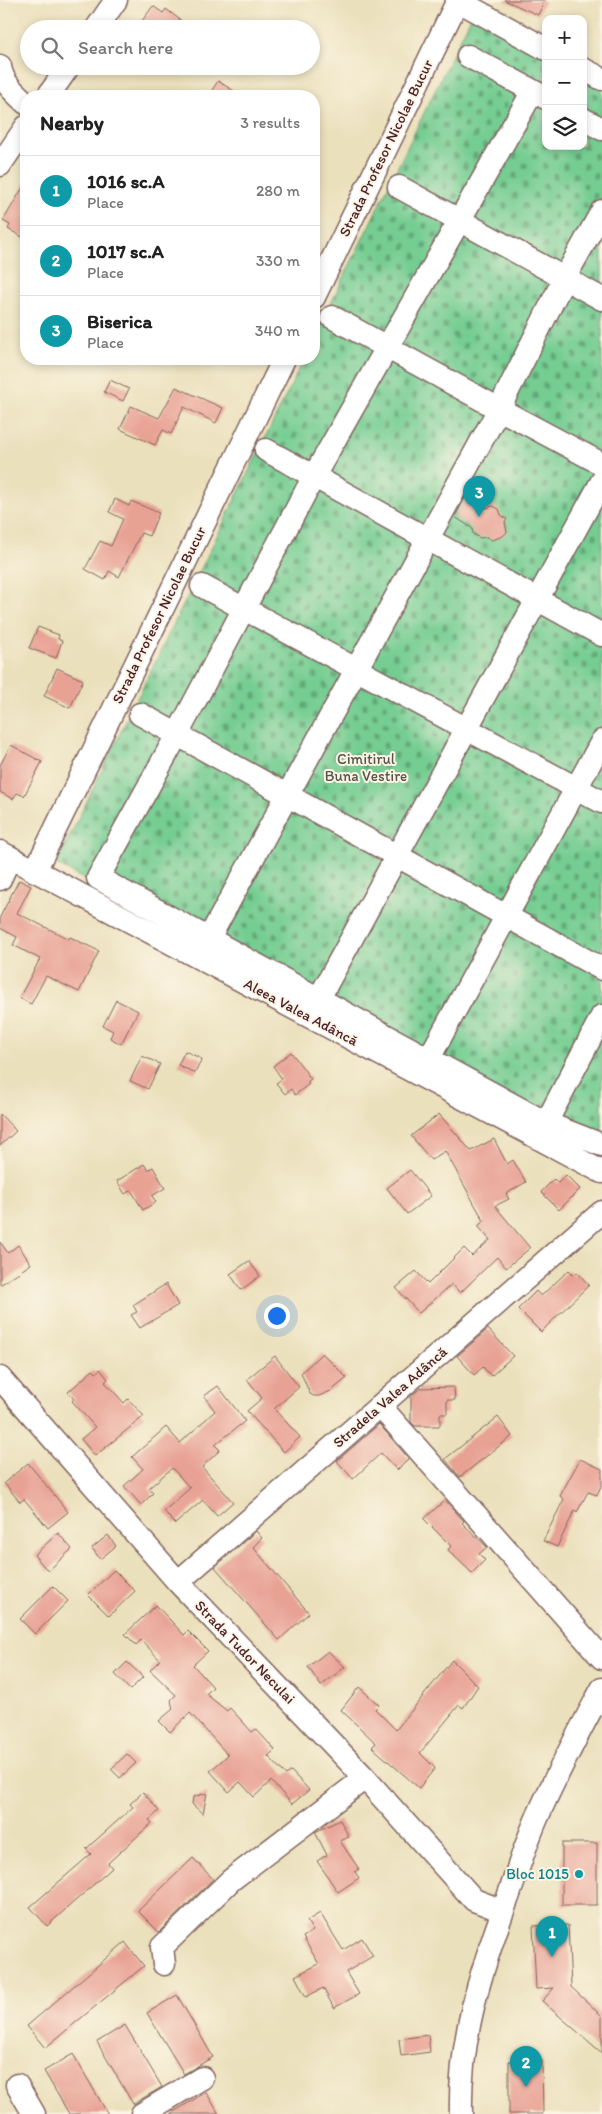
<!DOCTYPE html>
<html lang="en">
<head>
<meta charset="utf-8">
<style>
  body { margin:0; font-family:Itim,sans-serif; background:#f2f2f2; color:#222 }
  .controls { position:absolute; right:15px; top:15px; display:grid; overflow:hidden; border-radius:10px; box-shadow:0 2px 8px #0003 }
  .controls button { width:45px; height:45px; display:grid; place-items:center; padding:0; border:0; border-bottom:1px solid #e0e0e0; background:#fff; color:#222; font:25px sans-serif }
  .you { position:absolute; left:276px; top:1315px; width:18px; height:18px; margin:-12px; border:4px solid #fff; border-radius:50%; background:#1a73e8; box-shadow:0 0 0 8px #1a73e833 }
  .badge { display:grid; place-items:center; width:32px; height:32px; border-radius:50%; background:#b5179e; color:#fff; font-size:16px; font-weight:700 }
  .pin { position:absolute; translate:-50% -41px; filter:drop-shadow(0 1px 2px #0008) }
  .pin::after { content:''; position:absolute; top:26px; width:18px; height:15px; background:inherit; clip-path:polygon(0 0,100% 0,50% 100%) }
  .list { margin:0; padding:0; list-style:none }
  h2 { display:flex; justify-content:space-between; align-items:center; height:65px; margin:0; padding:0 20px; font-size:21px }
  h2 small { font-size:16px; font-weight:400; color:#767676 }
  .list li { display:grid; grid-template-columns:32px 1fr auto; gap:15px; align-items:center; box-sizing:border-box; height:70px; padding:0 20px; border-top:1px solid #e0e0e0 }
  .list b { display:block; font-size:19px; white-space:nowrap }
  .list p { margin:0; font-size:16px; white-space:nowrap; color:#767676 }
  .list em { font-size:16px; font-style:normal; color:#767676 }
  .icon { flex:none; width:28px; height:28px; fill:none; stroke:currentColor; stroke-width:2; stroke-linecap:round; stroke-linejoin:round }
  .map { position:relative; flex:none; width:602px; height:2114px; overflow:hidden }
  .search { position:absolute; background:#fff; box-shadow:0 2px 8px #0003; left:20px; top:20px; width:300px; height:55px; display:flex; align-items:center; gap:12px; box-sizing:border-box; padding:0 18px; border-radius:28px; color:#767676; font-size:19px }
  .panel { position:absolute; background:#fff; box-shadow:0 2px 8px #0003; left:20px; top:90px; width:300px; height:275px; border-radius:20px }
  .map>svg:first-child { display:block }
  .cemetery { fill:url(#cemetery-stones); stroke:#60765e }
  .building { fill:#e8a294 }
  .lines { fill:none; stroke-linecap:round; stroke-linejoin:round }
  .minor-casing { stroke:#82635e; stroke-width:25 }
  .minor { stroke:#fff; stroke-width:22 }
  .culture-dot { fill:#0f9aa8; stroke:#fcf5e5; stroke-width:2 }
  .labels { text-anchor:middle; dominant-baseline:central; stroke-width:4; stroke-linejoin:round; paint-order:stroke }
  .street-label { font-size:15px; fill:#4a1f2b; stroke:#fcf5e5 }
  .park-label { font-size:15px; fill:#57534a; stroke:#fcf5e5 }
  .culture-label { font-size:15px; fill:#0d838f; stroke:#fcf5e5; text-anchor:end }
</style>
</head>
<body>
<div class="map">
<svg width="602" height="2114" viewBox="0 0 602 2114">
  <defs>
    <pattern id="cemetery-stones" width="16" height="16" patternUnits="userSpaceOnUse" patternTransform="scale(1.25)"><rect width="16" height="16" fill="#75cd92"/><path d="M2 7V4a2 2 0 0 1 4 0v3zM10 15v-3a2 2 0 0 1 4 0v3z" fill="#62a677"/></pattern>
  </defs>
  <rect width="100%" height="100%" fill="#fcf5e5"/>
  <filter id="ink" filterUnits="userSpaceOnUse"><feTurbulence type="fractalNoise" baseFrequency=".02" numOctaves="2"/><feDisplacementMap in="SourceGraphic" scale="10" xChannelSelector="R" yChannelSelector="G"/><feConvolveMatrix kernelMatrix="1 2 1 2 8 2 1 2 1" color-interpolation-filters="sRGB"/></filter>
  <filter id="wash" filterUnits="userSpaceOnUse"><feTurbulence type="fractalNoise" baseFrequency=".0096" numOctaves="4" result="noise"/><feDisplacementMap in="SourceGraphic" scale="20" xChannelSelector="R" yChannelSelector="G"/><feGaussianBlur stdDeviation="1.12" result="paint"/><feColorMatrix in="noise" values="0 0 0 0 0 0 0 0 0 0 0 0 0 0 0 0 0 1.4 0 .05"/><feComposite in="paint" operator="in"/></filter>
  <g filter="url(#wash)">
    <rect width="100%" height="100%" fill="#ebe0bc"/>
    <path class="cemetery" d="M472,15L546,56V146H583V77L602,87V1166L56,864L304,359H314V338Z"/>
    <g id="blocks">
      <path class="building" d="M504,0H545L538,15Z
        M153,6L163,13L166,9L192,29H136Z
        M218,81L242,96H208Z
        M26,182V239L8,229L10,225L3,221Z
        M110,380L129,389L123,401L104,392Z
        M176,387L223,408L216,423L184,407L171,434L163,430L155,445L120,429L131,406L159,418Z
        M466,496L486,508L493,506L499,509L501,515L507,519L505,522L507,532L503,536L492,540L487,537L480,538L473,534L472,528L455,517Z
        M115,499L129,506L131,501L159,513L149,536L141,533L119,577L109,571L105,580L85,569L100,541L111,546L123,519L109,512Z
        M38,627L59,635L58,639L62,641L56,658L29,648Z
        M57,668L83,680L70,708L44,696Z
        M11,745L42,762L24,796L17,793L13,799L0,792V765Z
        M19,880L31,886L17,913L69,939L70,937L99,951L79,992L46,976L31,1004L19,998L40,959L13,945L17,937L0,928V917Z
        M116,1000L138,1011L121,1044L110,1038L113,1031L103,1026Z
        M185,1051L202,1059L195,1073L178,1065Z
        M291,1052L311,1079L307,1082L309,1084L295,1095L291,1089L285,1094L276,1083L282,1079L273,1066Z
        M142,1056L160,1064L148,1089L130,1081Z
        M0,1114L16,1131L0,1146Z
        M439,1114L471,1151L494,1139L507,1164L513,1160L526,1182L506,1194L509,1199L495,1206L530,1248L506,1268L497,1257L460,1293L452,1284L419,1313L396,1288L416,1271L428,1284L464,1248L472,1256L490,1240L478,1226L484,1221L445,1151L431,1160L411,1136Z
        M144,1164L148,1170L153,1167L165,1188L152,1196L156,1202L143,1210L131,1190L125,1194L117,1181Z
        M410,1170L431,1196L407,1214L387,1188Z
        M566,1175L580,1189L559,1210L541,1192L554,1179L558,1183Z
        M0,1242L8,1253L18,1245L31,1264L0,1285Z
        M249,1261L260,1276L241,1290L230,1274Z
        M569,1270L574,1275L577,1272L589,1285L541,1332L518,1309L536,1291L541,1296Z
        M166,1284L178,1305L140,1328L131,1315L137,1312L133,1305Z
        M488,1329L513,1356L491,1376L483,1367L474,1375L457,1356Z
        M322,1353L347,1378L331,1391L319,1396H314L310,1394L301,1373Z
        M275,1356L299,1387L274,1409L300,1437L284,1452L247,1411L262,1398L247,1379Z
        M100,1369L108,1379L105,1382L124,1403L128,1399L144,1416L95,1456L81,1439L95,1427L72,1401L74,1399L68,1392L93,1370L96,1373Z
        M218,1386L245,1421L215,1445L220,1450L202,1467L233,1502L217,1516L203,1500L175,1524L164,1511L190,1488L172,1468L149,1488L153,1493L141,1505L124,1486L143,1469L132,1457L166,1427L180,1443L215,1411L204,1396Z
        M454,1387L455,1400H447V1414H440V1426H415L411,1422V1396L421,1388Z
        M498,1417L512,1436L460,1477L445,1459Z
        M379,1424L409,1459L397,1470L381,1453L353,1479L337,1461Z
        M580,1459L602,1469V1484L597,1495L588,1492L577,1512L575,1510L557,1547L543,1541L564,1499L560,1496Z
        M28,1463L68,1512L48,1528L24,1499L20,1502L4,1483Z
        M445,1500L464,1521L462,1523L487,1547L479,1554L485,1560L472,1573L448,1550L451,1546L424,1519Z
        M256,1531L262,1538L253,1547L309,1613L279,1640L215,1567Z
        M58,1533L72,1549L48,1571L34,1555Z
        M108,1535L116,1546L100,1559L92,1548Z
        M114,1570L135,1591L109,1616L88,1595Z
        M53,1586L68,1601L35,1634L20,1619Z
        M156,1605L184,1635L188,1631L208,1651L193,1665L213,1687L206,1694L227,1711L230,1708L252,1732L256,1729L275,1750L268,1756L286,1775L291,1771L309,1790L292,1804L271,1781L254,1797L240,1782L229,1792L210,1771L228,1755L190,1713L170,1732L159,1721L173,1709L171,1700L176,1695L150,1670L160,1660L141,1640L136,1645L125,1634Z
        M328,1651L345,1667L321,1686L308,1667Z
        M452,1660L478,1686L463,1708L459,1705L420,1753L435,1768L419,1788L372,1747L376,1743L341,1710L359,1687L379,1705L375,1709L396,1730Z
        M127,1662L143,1677L130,1690L115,1674Z
        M127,1754L136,1763L120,1778L111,1769Z
        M143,1792L159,1811L149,1820L152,1823L108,1863L112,1868L47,1926L30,1907L91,1854L86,1849L133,1807L130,1804Z
        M207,1793L203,1814L192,1804L193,1797Z
        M340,1820L349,1837L340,1841L359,1869L355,1872L359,1878L338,1892L317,1861L327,1855L315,1832Z
        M562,1843H597V1905H562Z
        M193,1858L213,1879L159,1932L138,1911Z
        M320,1913L343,1950L362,1938L373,1956L346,1972L359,1994L334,2008L323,1988L306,1997L295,1976L319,1964L303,1937L313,1931L307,1921Z
        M568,1925L571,1987L602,2016V2053L542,2001L554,1988L536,1989L533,1926Z
        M125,1942L144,1966L45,2048L27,2026Z
        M177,1995L213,2057L184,2074L147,2013Z
        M125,2025L162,2087L133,2104L97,2042Z
        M428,2035L430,2052L401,2056L399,2039Z
        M73,2054L108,2114H69L44,2071Z
        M509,2061H542L543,2114H509Z
        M206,2092L219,2114H170Z"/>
    </g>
  </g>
  <g filter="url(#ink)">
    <use href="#blocks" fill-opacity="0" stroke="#82635e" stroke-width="1"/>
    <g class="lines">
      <g class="minor-casing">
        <path id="minor" d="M457,0L546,49
          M96,29L116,0
          M468,56L546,98
          M0,66C2,82 15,93 26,103
          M583,69L602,79
          M533,91L314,476L177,735L98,878L546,1123L602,1145
          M48,96L69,66
          M583,119L602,129
          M0,165L26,127
          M399,187L602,299
          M314,297L458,0
          M332,317L499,409L564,279L602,211
          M266,450L602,635
          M202,586L602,802
          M140,714L602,969
          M0,852L602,1172
          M35,871L284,359
          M0,879L10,857
          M208,940L499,409L602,464
          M318,1000L602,481
          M428,1060L602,741
          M546,1123L602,1016
          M0,1378L178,1582L365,1778L474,1900L503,1911
          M380,1406L602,1658
          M178,1582L602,1212
          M164,1964L162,1947L231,1880L365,1778
          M17,2085L34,2114
          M142,2114L202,2078
          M461,2114C459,2038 481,1970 507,1900C517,1873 525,1845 537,1818C556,1774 579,1732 602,1689"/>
      </g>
      <use href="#minor" class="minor"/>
    </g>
  </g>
  <circle class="culture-dot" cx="579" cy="1874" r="5"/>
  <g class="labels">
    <g class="street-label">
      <text transform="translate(386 148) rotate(-64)">Strada Profesor Nicolae Bucur</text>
      <text transform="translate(159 615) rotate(-64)">Strada Profesor Nicolae Bucur</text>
      <text transform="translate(301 1012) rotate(28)">Aleea Valea Adâncă</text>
      <text transform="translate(390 1397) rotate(-41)">Stradela Valea Adâncă</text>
      <text transform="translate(245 1652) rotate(46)">Strada Tudor Neculai</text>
    </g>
    <g class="park-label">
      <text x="366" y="759">Cimitirul<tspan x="366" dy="17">Buna Vestire</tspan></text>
    </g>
    <g class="culture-label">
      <text x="569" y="1874">Bloc 1015</text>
    </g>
  </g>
</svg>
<div class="controls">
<button>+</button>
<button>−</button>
<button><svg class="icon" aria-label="layers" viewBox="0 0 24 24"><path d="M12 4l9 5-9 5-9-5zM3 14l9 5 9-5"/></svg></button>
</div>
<div class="you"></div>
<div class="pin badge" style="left:552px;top:1957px;background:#0f9aa8">1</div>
<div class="pin badge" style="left:526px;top:2087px;background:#0f9aa8">2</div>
<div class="pin badge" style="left:479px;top:517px;background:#0f9aa8">3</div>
<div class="search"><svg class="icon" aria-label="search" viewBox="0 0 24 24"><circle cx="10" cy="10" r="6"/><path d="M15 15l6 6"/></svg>Search here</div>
<section class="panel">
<h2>Nearby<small>3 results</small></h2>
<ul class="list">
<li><span class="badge" style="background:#0f9aa8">1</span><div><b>1016 sc.A</b><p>Place</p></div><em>280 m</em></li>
<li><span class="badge" style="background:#0f9aa8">2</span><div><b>1017 sc.A</b><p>Place</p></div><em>330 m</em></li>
<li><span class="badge" style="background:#0f9aa8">3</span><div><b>Biserica</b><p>Place</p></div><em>340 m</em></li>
</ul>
</section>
</div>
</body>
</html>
